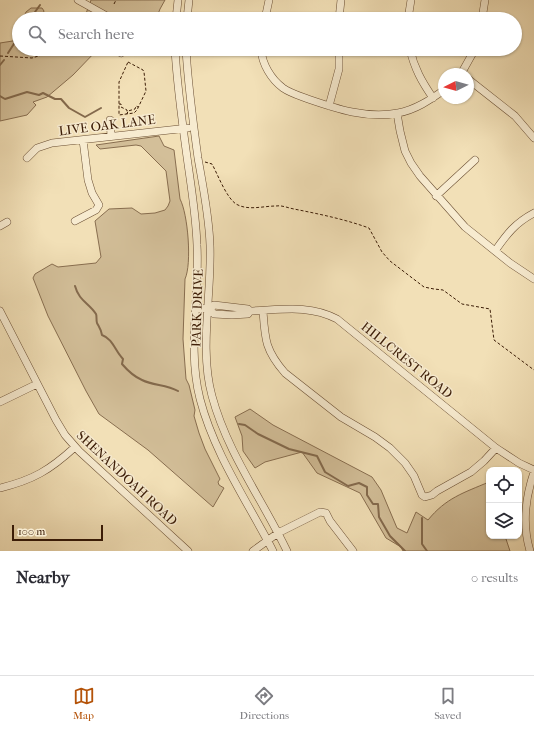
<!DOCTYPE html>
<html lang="en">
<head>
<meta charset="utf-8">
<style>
  body { margin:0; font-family:"IM FELL French Canon",serif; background:#f2f2f3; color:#2b2b33 }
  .controls { position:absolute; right:12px; bottom:12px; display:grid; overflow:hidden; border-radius:8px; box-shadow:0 1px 3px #0004 }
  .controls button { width:36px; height:36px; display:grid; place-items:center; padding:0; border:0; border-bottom:1px solid #e1e1e2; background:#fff; color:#2b2b33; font:20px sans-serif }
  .compass { position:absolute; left:438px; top:68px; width:36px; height:36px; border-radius:50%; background:#fff; box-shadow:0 1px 3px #0004; rotate:265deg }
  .scale { position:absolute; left:12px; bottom:10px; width:91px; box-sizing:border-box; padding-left:4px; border:2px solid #3c1d07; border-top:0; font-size:11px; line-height:14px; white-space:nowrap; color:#3c1d07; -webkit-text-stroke:3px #f7ebd0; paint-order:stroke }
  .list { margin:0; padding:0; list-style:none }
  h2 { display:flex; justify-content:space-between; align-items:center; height:52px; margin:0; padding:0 16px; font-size:17px }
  h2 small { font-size:13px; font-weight:400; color:#7c7c81 }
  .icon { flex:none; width:22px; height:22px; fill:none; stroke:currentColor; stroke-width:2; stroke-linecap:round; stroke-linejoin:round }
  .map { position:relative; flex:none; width:534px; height:551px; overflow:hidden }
  .search { position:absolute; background:#fff; box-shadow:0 1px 3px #0004; left:12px; right:12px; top:12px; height:44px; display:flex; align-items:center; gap:10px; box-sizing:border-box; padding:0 14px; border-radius:22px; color:#7c7c81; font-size:15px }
  .sheet { height:124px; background:#fff }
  nav { display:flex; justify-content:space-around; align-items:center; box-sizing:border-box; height:56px; border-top:1px solid #e1e1e2; background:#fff; font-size:11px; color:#7c7c81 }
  nav a { display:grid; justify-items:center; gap:2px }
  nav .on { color:#b45309 }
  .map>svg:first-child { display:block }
  .green { fill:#d3bf99; stroke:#886e50 }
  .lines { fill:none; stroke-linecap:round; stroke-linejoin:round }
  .stream { stroke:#846a4d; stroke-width:2 }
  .minor-casing { stroke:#6a4e33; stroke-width:8 }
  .path { stroke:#3c1d07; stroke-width:1; stroke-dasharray:3 2; stroke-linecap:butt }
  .minor { stroke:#f7ebd0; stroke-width:7 }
  .labels { text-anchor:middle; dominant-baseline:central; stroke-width:3; stroke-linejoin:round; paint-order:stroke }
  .street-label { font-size:13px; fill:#3c1d07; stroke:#f7ebd0 }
</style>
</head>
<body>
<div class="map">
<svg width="534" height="551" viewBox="0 0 534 551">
  <rect width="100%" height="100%" fill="#f2e0b7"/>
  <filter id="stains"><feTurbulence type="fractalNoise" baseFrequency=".005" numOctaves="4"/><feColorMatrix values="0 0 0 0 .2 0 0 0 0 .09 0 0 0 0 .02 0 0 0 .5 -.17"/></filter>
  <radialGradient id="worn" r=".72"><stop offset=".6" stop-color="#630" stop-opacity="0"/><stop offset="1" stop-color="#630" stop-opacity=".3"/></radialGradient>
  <path class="green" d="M91,0H165L160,9L156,19H147L132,15L128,19H84Z
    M31,8H42L44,11L41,19H23L26,12Z
    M19,40V49H98L73,75L47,97L33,102L36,105L27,115L0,121V43Z
    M159,136L164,146L174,150L180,199C188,214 192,264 185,279L183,339L186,379L189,385L195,410L194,416L199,433L205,449L220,479L218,482L219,485L224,488L213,507L148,450L99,414L86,391L48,316L33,278L35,274L52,264L58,267L96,263L101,257L95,221L109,209L132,208L141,214L155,213L165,210L168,206L170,201L166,171L141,146L136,145L100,149L96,145Z
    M250,409L273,425L372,477L381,490L397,528L407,533L416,512L428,520C446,498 463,493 489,482V536H505L510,551H403L401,547L386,538L360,493L317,473L302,452L265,462L255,468L243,451L242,436L235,417Z"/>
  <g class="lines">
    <path class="stream" d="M30,19L40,5
      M8,53L19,36
      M0,65L4,60
      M0,96L5,99L27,92L39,95L43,93L55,99H61L69,108L85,117L101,108
      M75,286C79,301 89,303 96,314C97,316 96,320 97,323C99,327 101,329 102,335C113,339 115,351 123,359L122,364C128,371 135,377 142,380C154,386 166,384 178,391
      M239,424L245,425L258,434L289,449L317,456L325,472L348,486L359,483L367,487V495L373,504H378L379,517L390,536L405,551
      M422,518V544L427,551"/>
    <g class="minor-casing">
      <path id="minor" d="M78,0L112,19
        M176,19L178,0
        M187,19L189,0
        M265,19L269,0
        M339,19L341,0
        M408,19L411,0
        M482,19L485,0
        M97,49H105
        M114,49L121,53
        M175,49C177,85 182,121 187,157C191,186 196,215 197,245C200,295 187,348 200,399C214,453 247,501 273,551
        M186,49C188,85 193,122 198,158C203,187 209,215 210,245C212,293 199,349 212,396C227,452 262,499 287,551
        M261,49C262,64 271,79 283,88C290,93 300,96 308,99C337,109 367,119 398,113C415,110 430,100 444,90
        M410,49C414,68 422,82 433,98
        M461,74L475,49
        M468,79L515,116L534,138
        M329,106L339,69V49
        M397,113L400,131L405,151L411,163L420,176L465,227L510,263L534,279
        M110,120L111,136
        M27,158L37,148L52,143L188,128
        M436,196L475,160
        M75,221L96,210L99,205L92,193L88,180L83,140
        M0,226L7,222
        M495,251C507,234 515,223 534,213
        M195,308L210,309L214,314L232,315L248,314L250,311C280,310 309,304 337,319L496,448L519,463L534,470
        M210,309L214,305L248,309L250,311
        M0,311L56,420L65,435L79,451L188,551
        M263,311C265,339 265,350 285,373L341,417L375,437L390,448L405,463L414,476L422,495L425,497L432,495L437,491L471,472L484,461L496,448
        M0,402L37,384
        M0,488C33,480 50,470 75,447
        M253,551L278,533L320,512L326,513L330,521L353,551
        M530,551C522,524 525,499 534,472"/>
    </g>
    <path class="path" d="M114,4L116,0
      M0,56L32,58L61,49
      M128,62L143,70L144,72L146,91L137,110L134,113L119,115V82Z
      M119,104H121V107L127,110V114L128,111L135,109L136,106L138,107
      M205,162L212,164C218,175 226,197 236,204C248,211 263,206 276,206C282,205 288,208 294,209C319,214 344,219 369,228L382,252L390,261L424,287L434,289L443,290L462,304L490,309L494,340L534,370"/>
    <use href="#minor" class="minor"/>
  </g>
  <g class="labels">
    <g class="street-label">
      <text transform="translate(107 125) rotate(-7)">LIVE OAK LANE</text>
      <text transform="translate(197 308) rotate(-88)">PARK DRIVE</text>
      <text transform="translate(407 360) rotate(39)">HILLCREST ROAD</text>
      <text transform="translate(127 478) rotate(43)">SHENANDOAH ROAD</text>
    </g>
  </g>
  <rect width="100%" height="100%" filter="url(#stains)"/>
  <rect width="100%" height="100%" fill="url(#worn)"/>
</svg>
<div class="controls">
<button><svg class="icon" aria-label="locate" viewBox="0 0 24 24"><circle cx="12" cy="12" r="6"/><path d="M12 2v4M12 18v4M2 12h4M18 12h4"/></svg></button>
<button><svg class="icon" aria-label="layers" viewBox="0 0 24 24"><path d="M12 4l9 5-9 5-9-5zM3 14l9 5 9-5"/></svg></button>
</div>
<svg class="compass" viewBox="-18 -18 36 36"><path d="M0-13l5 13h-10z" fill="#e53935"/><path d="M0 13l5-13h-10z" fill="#7c7c81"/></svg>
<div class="scale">100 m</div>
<div class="search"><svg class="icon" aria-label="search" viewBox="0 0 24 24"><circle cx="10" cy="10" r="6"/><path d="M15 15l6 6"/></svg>Search here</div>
</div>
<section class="sheet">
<h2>Nearby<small>0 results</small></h2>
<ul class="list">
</ul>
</section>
<nav>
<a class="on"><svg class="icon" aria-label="map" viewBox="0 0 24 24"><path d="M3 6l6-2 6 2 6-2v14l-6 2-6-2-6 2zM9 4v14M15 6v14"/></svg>Map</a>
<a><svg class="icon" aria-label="directions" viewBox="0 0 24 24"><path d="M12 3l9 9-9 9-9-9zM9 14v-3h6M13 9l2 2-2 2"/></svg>Directions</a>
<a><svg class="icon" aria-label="saved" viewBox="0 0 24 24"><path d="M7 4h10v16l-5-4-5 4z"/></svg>Saved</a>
</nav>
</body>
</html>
